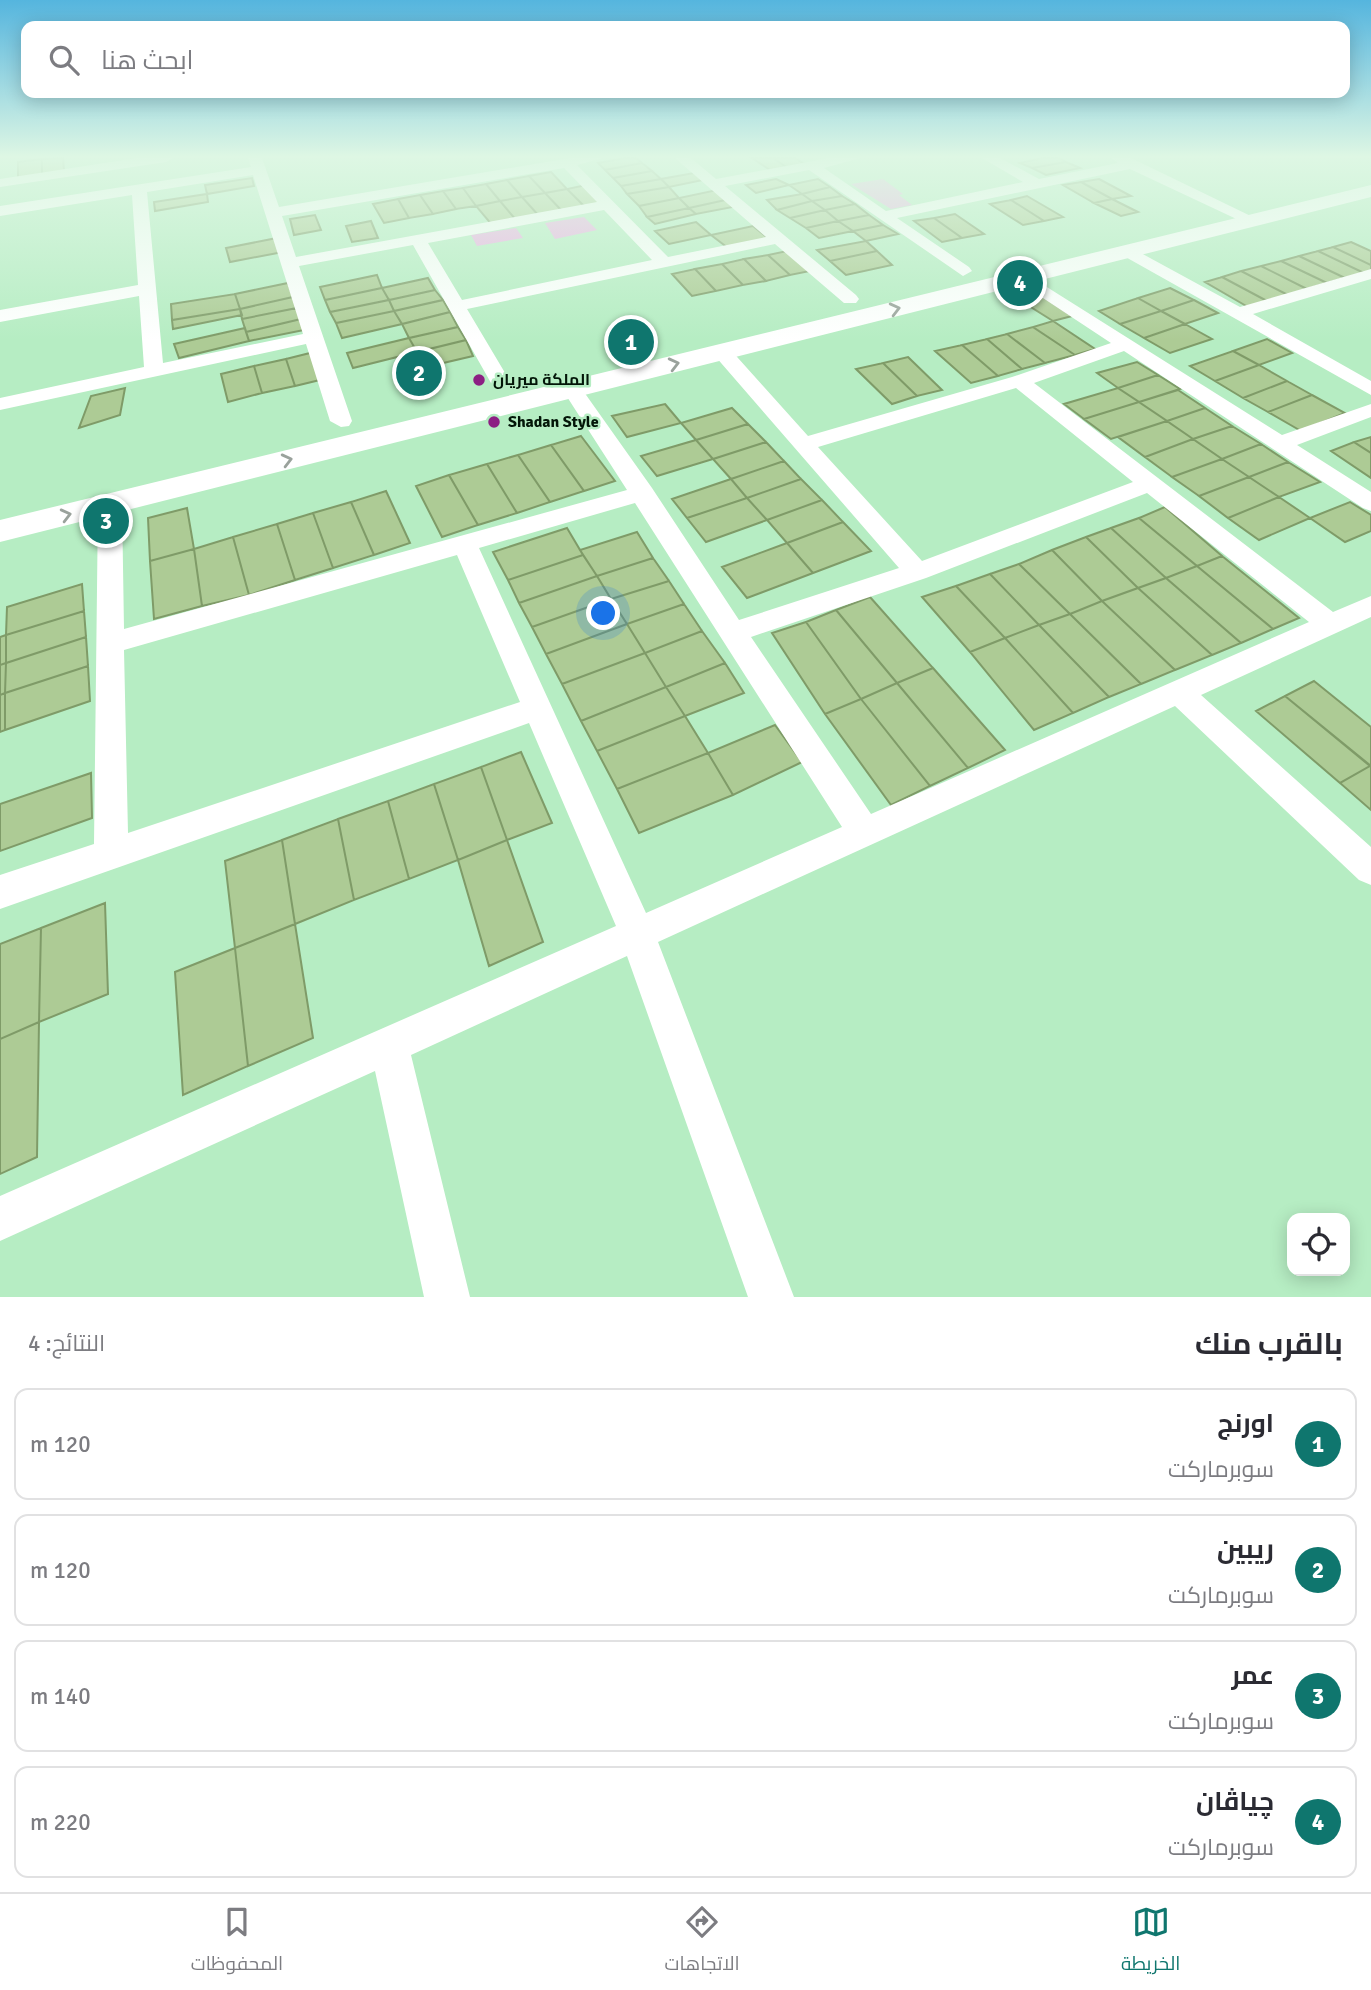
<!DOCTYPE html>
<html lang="ar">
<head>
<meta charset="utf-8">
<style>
  body { margin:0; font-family:Signika,Cairo,sans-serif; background:#f2f2f3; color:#2b2b33; direction:rtl }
  .controls { position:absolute; right:21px; bottom:21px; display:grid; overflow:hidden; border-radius:14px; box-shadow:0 4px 18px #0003 }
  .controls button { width:63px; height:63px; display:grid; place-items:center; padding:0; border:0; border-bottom:2px solid #e1e1e2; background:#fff; color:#2b2b33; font:35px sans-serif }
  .you { position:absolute; left:604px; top:614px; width:24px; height:24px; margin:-18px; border:5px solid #fff; border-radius:50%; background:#1a73e8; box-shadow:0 0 0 10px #1a73e833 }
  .badge { display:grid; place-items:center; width:46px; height:46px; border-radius:50%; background:#0f766e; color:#fff; font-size:23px; font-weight:700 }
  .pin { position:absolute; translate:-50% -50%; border:4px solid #fff; box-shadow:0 2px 7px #0006 }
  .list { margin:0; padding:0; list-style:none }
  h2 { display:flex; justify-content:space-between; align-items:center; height:91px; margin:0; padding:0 28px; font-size:30px }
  h2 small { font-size:23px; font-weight:400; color:#7c7c81 }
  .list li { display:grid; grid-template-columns:46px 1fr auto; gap:21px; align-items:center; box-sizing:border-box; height:112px; margin:0 14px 14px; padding:0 14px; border:2px solid #e1e1e2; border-radius:14px }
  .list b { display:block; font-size:26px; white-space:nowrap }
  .list p { margin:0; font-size:23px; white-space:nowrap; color:#7c7c81 }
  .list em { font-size:23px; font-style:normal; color:#7c7c81 }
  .icon { flex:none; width:38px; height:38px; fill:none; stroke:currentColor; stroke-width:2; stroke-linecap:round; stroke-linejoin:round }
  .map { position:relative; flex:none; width:1371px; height:1297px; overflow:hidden; direction:ltr }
  .search { position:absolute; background:#fff; box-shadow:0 4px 18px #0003; left:21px; right:21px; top:21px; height:77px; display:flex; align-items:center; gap:18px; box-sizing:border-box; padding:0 24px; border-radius:14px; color:#7c7c81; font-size:26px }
  .sheet { height:595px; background:#fff }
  nav { display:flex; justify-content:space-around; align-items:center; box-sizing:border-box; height:98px; border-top:2px solid #e1e1e2; background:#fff; font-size:19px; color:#7c7c81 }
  nav a { display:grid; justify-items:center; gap:4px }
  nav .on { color:#0f766e }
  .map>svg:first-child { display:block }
  .green { fill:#eeafe5 }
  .building { fill:#adcb95; stroke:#7f9b68; stroke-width:2 }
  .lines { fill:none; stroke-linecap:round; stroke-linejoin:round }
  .street { fill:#fff; fill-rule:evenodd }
  .secondary { fill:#fff; fill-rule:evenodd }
  .oneway { stroke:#9aa29c }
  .poi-dot { fill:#8c1f83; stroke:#b6edc3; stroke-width:2.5 }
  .labels { text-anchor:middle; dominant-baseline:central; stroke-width:5; stroke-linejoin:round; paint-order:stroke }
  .far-poi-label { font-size:16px; font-weight:bold; fill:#031608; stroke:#b6edc3; text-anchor:start }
</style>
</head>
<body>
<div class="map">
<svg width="1371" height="1297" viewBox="0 0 1371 1297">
  <rect width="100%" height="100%" fill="#b6edc3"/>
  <path class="green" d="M883,179L903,194L899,195L912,205L891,209L851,184Z
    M584,217L597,230L555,239L545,223Z
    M516,228L523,238L477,246L471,235Z"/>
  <path class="building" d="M63,158L64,171L42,174V159Z
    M625,158H636L642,163L605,170L598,163Z
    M752,158H773L789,169L773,172Z
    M773,158H795L806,165L789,169Z
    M1042,158H1059L1066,162L1032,168L1020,163Z
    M42,159V174L18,178V162Z
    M1066,162L1080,168L1046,175L1032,168Z
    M642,163L652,171L613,178L605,170Z
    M652,171L661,179L621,186L613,178Z
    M551,172L567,189L545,193L529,176Z
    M694,173L703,180L669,187L661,179Z
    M529,176L545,193L522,197L507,180Z
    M252,178L254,186L207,194L205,185Z
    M661,179L669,187L627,194L621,186Z
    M776,179L789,185L756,193L746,185Z
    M818,179L830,187L802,194L789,185Z
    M1099,179L1131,196L1112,199L1081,182Z
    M507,180L522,197L500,201L486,184Z
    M1081,182L1112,199L1094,203L1063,185Z
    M486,184L500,201L476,206L463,188Z
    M586,185L604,203L585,207L567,189Z
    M669,187L679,198L639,206L627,194Z
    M830,187L842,196L812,201L802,194Z
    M463,188L476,206L456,209L443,191Z
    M567,189L585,207L562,211L545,193Z
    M717,190L730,199L689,208L679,198Z
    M443,191L456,209L433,214L420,195Z
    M545,193L562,211L539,216L522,197Z
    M207,194L208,202L155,211L154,202Z
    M802,194L812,201L777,210L767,200Z
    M420,195L433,214L409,218L398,199Z
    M842,196L855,204L825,210L812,201Z
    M1027,196L1063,217L1044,221L1011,200Z
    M522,197L539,216L516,220L500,201Z
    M679,198L689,208L647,217L639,206Z
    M398,199L409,218L384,223L373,204Z
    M730,199L738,206L696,214L689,208Z
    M1112,199L1138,212L1121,216L1094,203Z
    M1011,200L1044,221L1023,225L990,204Z
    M500,201L516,220L492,225L476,206Z
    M812,201L825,210L790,218L777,210Z
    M855,204L869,215L838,221L825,210Z
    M689,208L696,214L655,224L647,217Z
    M825,210L838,221L806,228L790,218Z
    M955,214L984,234L962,238L934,218Z
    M315,215L321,230L294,235L290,219Z
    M869,215L883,225L853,231L838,221Z
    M934,218L962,238L942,242L914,221Z
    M371,221L378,238L352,242L346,226Z
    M838,221L853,231L819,238L806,228Z
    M696,222L711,235L669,244L655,231Z
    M883,225L898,234L866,241L853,231Z
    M753,226L769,239L728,248L711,235Z
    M277,238L283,252L230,262L226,248Z
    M866,241L877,251L830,261L817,250Z
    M1351,242L1371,251V265L1333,247Z
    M1333,247L1371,265V271L1364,273L1318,251Z
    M787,251L810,271L790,275L768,255Z
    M877,251L892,265L846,275L830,261Z
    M1318,251L1364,273L1345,278L1299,256Z
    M768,255L790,275L766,281L744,259Z
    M1299,256L1345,278L1327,283L1281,261Z
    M744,259L766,281L743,285L722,264Z
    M1281,261L1327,283L1307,289L1261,266Z
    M722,264L743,285L716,291L695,269Z
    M1261,266L1307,289L1288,295L1241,271Z
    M695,269L716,291L692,296L672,274Z
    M1241,271L1288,295L1267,301L1222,277Z
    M377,275L382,288L325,300L320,287Z
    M1222,277L1267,301L1248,307L1205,282Z
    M428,278L435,290L389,300L382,288Z
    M288,283L293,297L240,309L235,294Z
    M382,288L389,300L330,312L325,300Z
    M1170,288L1194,300L1161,311L1138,298Z
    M435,290L443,300L394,311L389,300Z
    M1037,293L1072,316L1053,321L1018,299Z
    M235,294L240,309L172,320L171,304Z
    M293,297L297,308L242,319L240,309Z
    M1138,298L1161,311L1120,324L1099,311Z
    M389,300L394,311L336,323L330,312Z
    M443,300L450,312L402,324L394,311Z
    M1194,300L1218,313L1185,324L1161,311Z
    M297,308L301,319L246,332L242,319Z
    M240,309L242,315L173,329L172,320Z
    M394,311L402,324L342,338L336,323Z
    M1161,311L1185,324L1144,338L1120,324Z
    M450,312L458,327L409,338L402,324Z
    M301,319L304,330L249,341L246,332Z
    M1053,321L1095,349L1075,355L1033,327Z
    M1185,324L1212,339L1170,353L1144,338Z
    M458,327L466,340L417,352L409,338Z
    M1033,327L1075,355L1045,363L1007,334Z
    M245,328L249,341L179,358L174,344Z
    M1007,334L1045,363L1022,369L987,339Z
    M409,338L417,352L353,368L347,353Z
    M987,339L1022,369L998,376L962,345Z
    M1267,339L1292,353L1259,365L1233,351Z
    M466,340L473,356L426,367L417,352Z
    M962,345L998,376L971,383L935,351Z
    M1233,351L1259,365L1215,381L1190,366Z
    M314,352L324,379L295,386L286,359Z
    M908,357L942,390L917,396L883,363Z
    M286,359L295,386L262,393L254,366Z
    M1137,362L1158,375L1118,388L1097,373Z
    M883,363L917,396L892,404L856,369Z
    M1259,365L1287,381L1243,398L1215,381Z
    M254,366L262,393L228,402L221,374Z
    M1158,375L1180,389L1139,402L1118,388Z
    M1287,381L1312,395L1268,412L1243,398Z
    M125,388L120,415L79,428L91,396Z
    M1118,388L1139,402L1084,419L1064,404Z
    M1178,390L1205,408L1167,421L1139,402Z
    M1312,395L1345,413L1301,431L1268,412Z
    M1139,402L1167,421L1111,439L1084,419Z
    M665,404L681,423L627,437L612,416Z
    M732,408L748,424L696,440L681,423Z
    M1205,408L1232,426L1193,439L1167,421Z
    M1167,421L1193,439L1145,457L1118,437Z
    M748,424L766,442L713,459L696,440Z
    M1232,426L1261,444L1222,459L1193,439Z
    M581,436L615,481L584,491L551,445Z
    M1371,437V453L1354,442Z
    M1193,439L1222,459L1172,477L1145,457Z
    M696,440L713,459L657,476L641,456Z
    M766,442L784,461L731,479L713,459Z
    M1354,442L1371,453V478L1331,451Z
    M1261,444L1288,462L1249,477L1222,459Z
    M551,445L584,491L550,502L518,455Z
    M518,455L550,502L517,513L487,464Z
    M1222,459L1249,477L1199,496L1172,477Z
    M784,461L801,479L747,498L731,479Z
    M1288,462L1320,482L1279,497L1249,477Z
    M487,464L517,513L478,525L449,475Z
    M449,475L478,525L442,537L416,486Z
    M1249,477L1279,497L1228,518L1199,496Z
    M731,479L747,498L687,518L672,499Z
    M801,479L822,500L767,520L747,498Z
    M386,491L410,543L374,555L351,502Z
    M1279,497L1310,518L1259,540L1228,518Z
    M747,498L767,520L706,542L687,518Z
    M822,500L843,522L787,543L767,520Z
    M351,502L374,555L333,568L313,513Z
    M1350,502L1371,515V531L1345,542L1310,518Z
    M1165,507L1222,556L1197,566L1139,518Z
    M187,508L194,549L150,561L148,518Z
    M313,513L333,568L295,580L277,524Z
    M1139,518L1197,566L1166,578L1111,528Z
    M843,522L871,551L813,573L787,543Z
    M277,524L295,580L249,595L233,537Z
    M567,528L583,555L508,580L493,552Z
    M1111,528L1166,578L1138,588L1086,537Z
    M637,532L653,558L597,576L580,550Z
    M233,537L249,595L202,606L194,549Z
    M1086,537L1138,588L1102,601L1052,550Z
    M787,543L813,573L747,598L722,567Z
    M194,549L202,606L154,619L150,561Z
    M1052,550L1102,601L1070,614L1019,564Z
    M583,555L597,576L519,603L508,580Z
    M1222,556L1299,618L1273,629L1197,566Z
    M653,558L669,581L611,599L597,576Z
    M1019,564L1070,614L1039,625L990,574Z
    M1197,566L1273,629L1241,643L1166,578Z
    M990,574L1039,625L1005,638L956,586Z
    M597,576L611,599L532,627L519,603Z
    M1166,578L1241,643L1212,655L1138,588Z
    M669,581L684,604L627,624L611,599Z
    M82,584L84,611L6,635L7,607Z
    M956,586L1005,638L970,652L922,597Z
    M1138,588L1212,655L1175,670L1102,601Z
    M870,597L933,668L897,683L836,610Z
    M611,599L627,624L546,654L532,627Z
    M1102,601L1175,670L1141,684L1070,614Z
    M684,604L702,631L645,653L627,624Z
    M836,610L897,683L861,699L806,622Z
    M84,611L86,637L6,663V635Z
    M1070,614L1141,684L1109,697L1039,625Z
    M806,622L861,699L825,714L772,633Z
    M627,624L645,653L562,684L546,654Z
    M1039,625L1109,697L1073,713L1005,638Z
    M702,631L725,663L666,687L645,653Z
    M6,635V663L0,665V637Z
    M86,637L88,666L5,693L6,663Z
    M1005,638L1073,713L1034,730L970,652Z
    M645,653L666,687L581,721L562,684Z
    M6,663L5,693L0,695V665Z
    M725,663L744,693L685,716L666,687Z
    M88,666L90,701L5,730V693Z
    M933,668L1005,750L968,768L897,683Z
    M1314,681L1371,727V766L1285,696Z
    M897,683L968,768L930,786L861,699Z
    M666,687L685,716L597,751L581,721Z
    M5,693V730L0,732V695Z
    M1285,696L1370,766L1340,783L1256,711Z
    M861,699L930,786L891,805L825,714Z
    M685,716L708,753L617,789L597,751Z
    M775,725L802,762L733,795L708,753Z
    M521,752L552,823L507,840L481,767Z
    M708,753L733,795L639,833L617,789Z
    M1370,766L1371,767V810L1340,783Z
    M481,767L507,840L458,860L434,784Z
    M91,773L92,818L0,851V804Z
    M434,784L458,860L409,879L388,801Z
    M388,801L409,879L354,900L338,819Z
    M338,819L354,900L295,924L282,840Z
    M282,840L295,924L235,948L225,861Z
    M507,840L543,942L489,966L458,860Z
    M105,903L108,994L39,1022L41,928Z
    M295,924L313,1038L248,1066L235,948Z
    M41,928L39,1022L0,1039V944Z
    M235,948L248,1066L183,1095L175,972Z
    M39,1022L37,1157L0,1174V1039Z"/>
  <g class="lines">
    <path class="street" d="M137,158H173L166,162L0,187V179Z
      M248,158H262L279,207L570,158H603L577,165L668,257L766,237L675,158H691L716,179L829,158H860L824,168L886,211L1023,182L982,158H1000L1039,179L1118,163L1112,158H1131L1259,220L1257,223H1245L1130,169L897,218L969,267L972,271L963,276L809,170L725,186L856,295L859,299L856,303H844L775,244L467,309L511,383L501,389L491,383L413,245L299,266L352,421L349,426L341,427L330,421L306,344L0,410V398L144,367L139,296L0,322V310L138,285L132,195L0,216V206L251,167ZM564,168L597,202L296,257L282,216ZM253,175L303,334L163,363L147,192ZM604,210L652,260L462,300L428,243Z
      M1128,246L1240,307L1371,269V279L1253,314L1371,381V395L1122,255L1120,251Z
      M1023,272L1282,435L1371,404V417L1297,445L1371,492V511L1363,508L1124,351L1034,383L1333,612L1371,596V617L1201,695L1371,847V885L1359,880L1175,706L658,942L794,1297H748L627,956L411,1055L470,1297H424L375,1071L0,1241V1196L616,926L529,723L0,909V875L94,844L98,504L102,499H118L122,504L124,629L627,490L562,389L572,383L579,385L652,488L739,620L899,568L715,356L712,352L715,348H729L808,436L1012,377L1111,343L1017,281L1014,277L1017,273ZM1016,388L1133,482L922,561L818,447ZM1147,493L1309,622L871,814L751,637L926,578ZM635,503L842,827L646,913L479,548ZM457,555L520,702L128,833L124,650Z"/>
    <path class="secondary" d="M1371,185V197L0,542V520Z"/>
  </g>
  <defs><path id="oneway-chevron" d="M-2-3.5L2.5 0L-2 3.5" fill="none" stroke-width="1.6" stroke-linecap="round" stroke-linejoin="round" transform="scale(1.75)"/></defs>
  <g class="oneway">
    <use href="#oneway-chevron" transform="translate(895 309) rotate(-14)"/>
    <use href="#oneway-chevron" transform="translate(674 364) rotate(-14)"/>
    <use href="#oneway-chevron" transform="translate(287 460) rotate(-14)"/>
    <use href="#oneway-chevron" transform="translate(66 515) rotate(-14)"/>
  </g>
  <linearGradient id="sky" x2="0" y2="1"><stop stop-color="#55b5de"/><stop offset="0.46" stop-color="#def7e4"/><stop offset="1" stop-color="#def7e4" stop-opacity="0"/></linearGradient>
  <rect width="1371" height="340" fill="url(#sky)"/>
  <g class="poi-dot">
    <circle cx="479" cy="380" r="7"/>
    <circle cx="494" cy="422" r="7"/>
  </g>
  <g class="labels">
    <g class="far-poi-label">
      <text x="493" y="380">الملكة ميريان</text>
      <text x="508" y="422">Shadan Style</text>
    </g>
  </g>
</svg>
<div class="controls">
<button><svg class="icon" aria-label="locate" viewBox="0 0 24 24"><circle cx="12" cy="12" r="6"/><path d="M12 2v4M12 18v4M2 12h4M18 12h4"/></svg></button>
</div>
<div class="you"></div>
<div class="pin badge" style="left:631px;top:342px">1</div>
<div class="pin badge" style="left:419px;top:373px">2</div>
<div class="pin badge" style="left:106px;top:521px">3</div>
<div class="pin badge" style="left:1020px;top:283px">4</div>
<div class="search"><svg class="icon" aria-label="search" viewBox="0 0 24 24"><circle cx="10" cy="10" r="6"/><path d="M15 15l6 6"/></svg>ابحث هنا</div>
</div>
<section class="sheet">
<h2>بالقرب منك<small>النتائج: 4</small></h2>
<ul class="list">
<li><span class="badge">1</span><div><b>اورنج</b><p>سوبرماركت</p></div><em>120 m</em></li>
<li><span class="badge">2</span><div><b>ريبين</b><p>سوبرماركت</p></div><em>120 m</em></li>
<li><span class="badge">3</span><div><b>عمر</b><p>سوبرماركت</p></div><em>140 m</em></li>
<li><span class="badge">4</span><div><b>چياڤان</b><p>سوبرماركت</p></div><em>220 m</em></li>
</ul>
</section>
<nav>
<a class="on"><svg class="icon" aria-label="map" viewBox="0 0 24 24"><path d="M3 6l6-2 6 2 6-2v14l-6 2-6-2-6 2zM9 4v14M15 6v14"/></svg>الخريطة</a>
<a><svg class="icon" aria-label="directions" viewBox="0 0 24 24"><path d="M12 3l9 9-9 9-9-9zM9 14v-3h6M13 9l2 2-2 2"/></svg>الاتجاهات</a>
<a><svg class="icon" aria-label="saved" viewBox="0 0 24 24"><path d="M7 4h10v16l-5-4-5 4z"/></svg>المحفوظات</a>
</nav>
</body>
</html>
